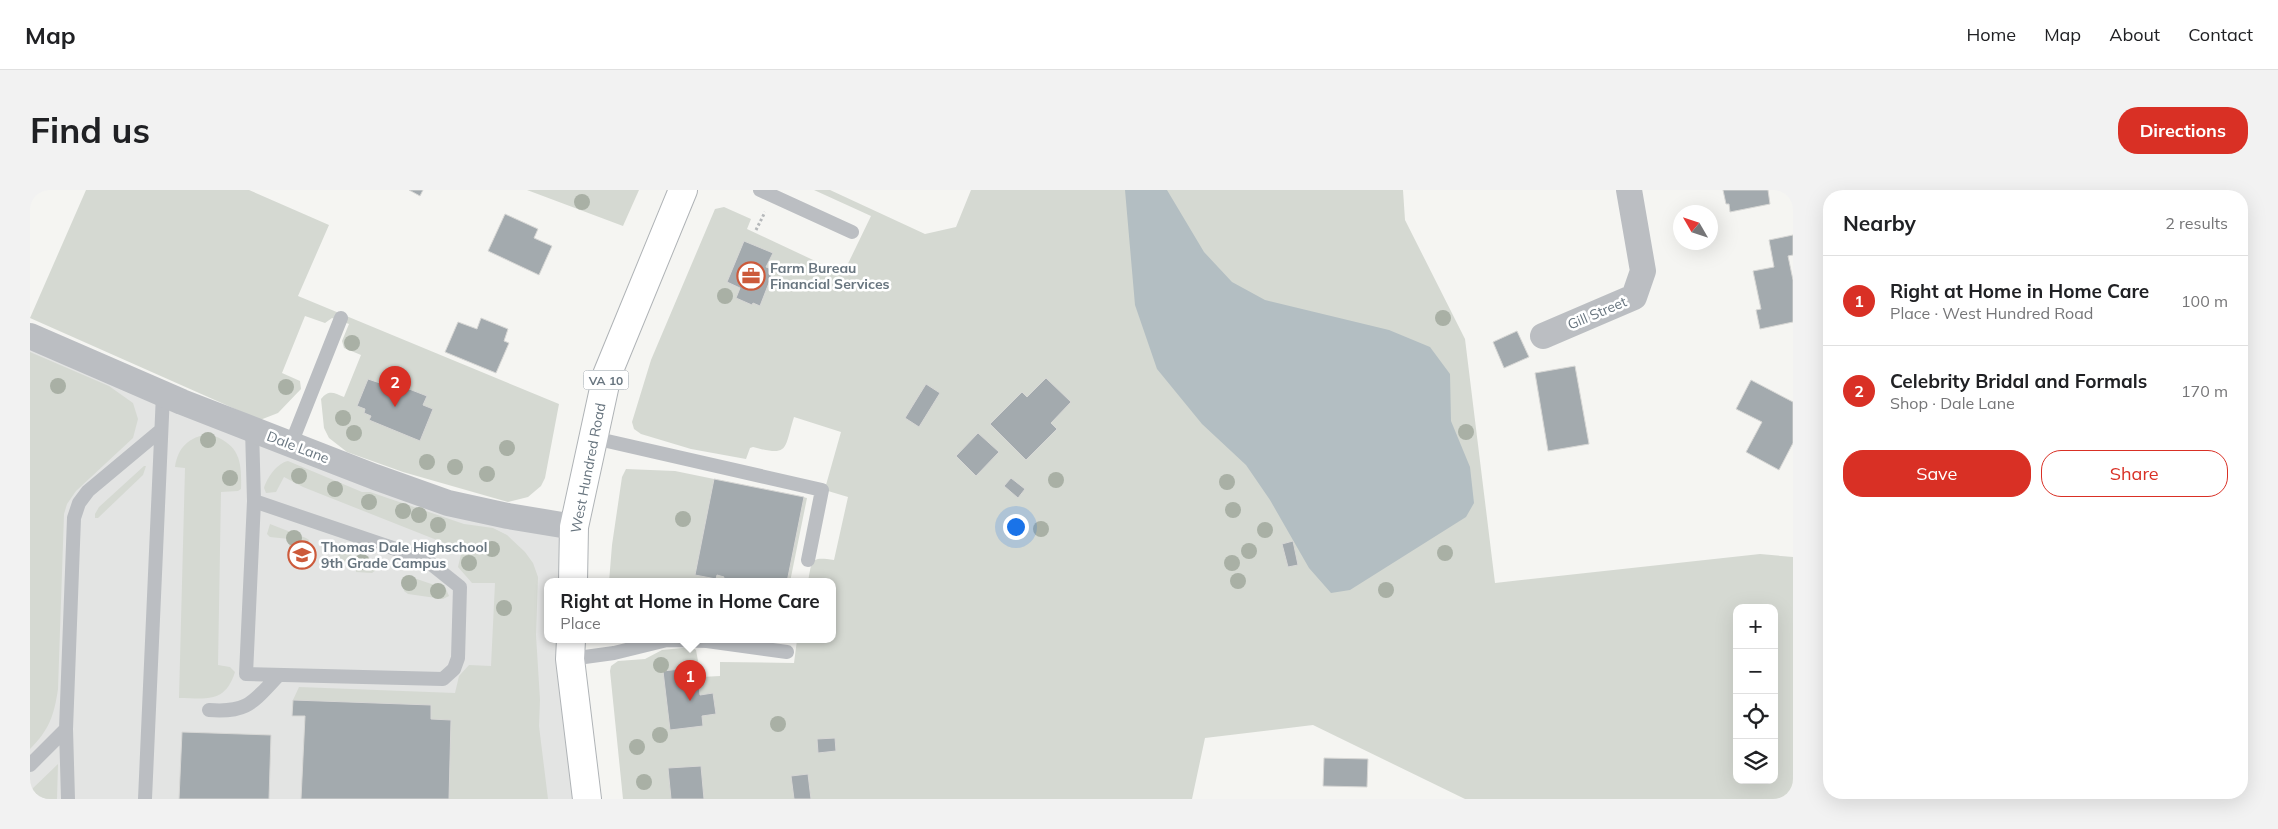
<!DOCTYPE html>
<html lang="en">
<head>
<meta charset="utf-8">
<style>
  body { margin:0; font-family:Mulish,sans-serif; background:#f2f2f2; color:#202124 }
  .controls { position:absolute; right:15px; bottom:15px; display:grid; overflow:hidden; border-radius:10px; box-shadow:0 5px 20px #0002 }
  .controls button { width:45px; height:45px; display:grid; place-items:center; padding:0; border:0; border-bottom:1px solid #e0e0e0; background:#fff; color:#202124; font:25px sans-serif }
  .compass { position:absolute; left:1643px; top:15px; width:45px; height:45px; border-radius:50%; background:#fff; box-shadow:0 5px 20px #0002; rotate:309deg }
  .you { position:absolute; left:985px; top:336px; width:18px; height:18px; margin:-12px; border:4px solid #fff; border-radius:50%; background:#1a73e8; box-shadow:0 0 0 8px #1a73e833 }
  .badge { display:grid; place-items:center; width:32px; height:32px; border-radius:50%; background:#d93025; color:#fff; font-size:16px; font-weight:700 }
  .pin { position:absolute; translate:-50% -41px; filter:drop-shadow(0 1px 2px #0008) }
  .pin::after { content:''; position:absolute; top:26px; width:18px; height:15px; background:inherit; clip-path:polygon(0 0,100% 0,50% 100%) }
  .popup { position:absolute; left:514px; top:388px; width:292px; height:65px; box-sizing:border-box; display:grid; place-content:center; border-radius:10px; background:#fff; filter:drop-shadow(0 1px 4px #0005); font-size:16px; white-space:nowrap; color:#757577 }
  .popup b { font-size:19px; color:#202124 }
  .popup::after { content:''; position:absolute; left:50%; top:100%; margin-left:-10px; border:10px solid transparent; border-top-color:#fff }
  .list { margin:0; padding:0; list-style:none }
  h2 { display:flex; justify-content:space-between; align-items:center; height:65px; margin:0; padding:0 20px; font-size:21px }
  h2 small { font-size:16px; font-weight:400; color:#757577 }
  .list li { display:grid; grid-template-columns:32px 1fr auto; gap:15px; align-items:center; box-sizing:border-box; height:90px; padding:0 20px; border-top:1px solid #e0e0e0 }
  .list b { display:block; font-size:19px; white-space:nowrap }
  .list p { margin:0; font-size:16px; white-space:nowrap; color:#757577 }
  .list em { font-size:16px; font-style:normal; color:#757577 }
  .actions { display:flex; gap:10px; padding:15px 20px }
  .actions a { flex:1; padding:11px 0; border:1px solid #d93025; border-radius:20px; text-align:center; font-size:18px; color:#d93025 }
  .actions .main { background:#d93025; color:#fff }
  .icon { flex:none; width:28px; height:28px; fill:none; stroke:currentColor; stroke-width:2; stroke-linecap:round; stroke-linejoin:round }
  .map { position:relative; flex:none; width:1763px; height:609px; overflow:hidden; border-radius:20px }
  header { display:flex; align-items:center; gap:30px; box-sizing:border-box; height:70px; padding:0 25px; background:#fff; border-bottom:1px solid #e0e0e0 }
  header strong { font-size:24px }
  nav { display:flex; gap:28px; margin-inline-start:auto; font-size:18px }
  .intro { display:flex; align-items:center; justify-content:space-between; box-sizing:border-box; height:120px; padding:0 30px }
  h1 { margin:0; font-size:35px }
  .button { padding:12px 22px; border-radius:20px; background:#d93025; color:#fff; font-size:18px; font-weight:700 }
  main { display:flex; gap:30px; padding:0 30px }
  aside { flex:1; background:#fff; border-radius:20px; box-shadow:0 5px 20px #0002 }
  .map>svg:first-child { display:block }
  .built { fill:#e3e4e3 }
  .green { fill:#d5d9d2; fill-rule:evenodd }
  .water { fill:#b3bec2 }
  .building { fill:#a3aaae; stroke:#d7d7d5 }
  .lines { fill:none; stroke-linecap:round; stroke-linejoin:round }
  .primary-casing { stroke:#afb3b6; stroke-width:30 }
  .path { stroke:#b5b8ba; stroke-width:3; stroke-dasharray:2.5 2.5; stroke-linecap:butt }
  .lane { stroke:#bbbec2; stroke-width:14 }
  .street { stroke:#bbbec2; stroke-width:26 }
  .primary { stroke:#fff; stroke-width:28 }
  .tree { fill:#a9b0a5 }
  .labels { text-anchor:middle; dominant-baseline:central; stroke-width:5; stroke-linejoin:round; paint-order:stroke }
  .shield { fill:#fff; stroke:#959ea5; stroke-width:1 }
  .shield-label { font-size:12px; font-weight:bold; fill:#68757f }
  .poi-label { font-size:14px; font-weight:bold; fill:#68757f; stroke:#fff; text-anchor:start }
  .street-label { font-size:14px; fill:#68757f; stroke:#fff }
</style>
</head>
<body>
<header>
<strong>Map</strong>
<nav><a>Home</a><a>Map</a><a>About</a><a>Contact</a></nav>
</header>
<div class="intro"><h1>Find us</h1><a class="button">Directions</a></div>
<main>
<div class="map">
<svg width="1763" height="609" viewBox="0 0 1763 609">
  <rect width="100%" height="100%" fill="#f5f5f2"/>
  <path class="built" d="M0,149L345,290L544,337L542,392H518V450H539L554,609H0Z"/>
  <path class="green" d="M56,0H219L299,35L268,106L529,214L515,288L511,296L498,307L478,312L373,282L317,262L299,248L294,238L291,209C299,199 304,203 314,207L331,165L314,158L312,151L319,134L302,128L295,133L275,126L252,183L270,191L271,199L248,223L230,230L0,128Z
    M497,0H609L593,36Z
    M784,0H800L895,44L926,37L941,0H1373L1375,30L1435,149L1465,393L1730,364L1763,367V609H1435L1283,535L1175,548L1162,609H593L580,481L581,476L588,471L615,469L632,460L662,457L666,460L671,487L690,486V472L764,473L767,450H802V392H778C782,370 780,366 804,370L818,307L798,301L796,295L811,242L764,227C754,259 760,267 723,257L720,258L716,269L661,259L611,244L604,239L602,232L621,170L685,19L694,17L721,29L717,39L813,84L841,26ZM1707,418H1744V590H1707Z
    M0,162L79,196L103,213L108,229L103,248L46,301L37,314L34,324L28,499C24,526 19,540 0,559Z
    M179,244C209,254 212,269 211,299L208,301L191,302L188,475L200,477L205,482C195,514 176,508 149,508L155,278L145,277C148,257 159,247 179,244Z
    M258,271L332,302H340L434,334L463,338L477,345L495,362L503,373L508,387L506,445L510,510L509,536L518,609H419L421,531L401,529V515L263,510L269,497L425,503L429,486L439,475L461,476L465,393H442L428,377L432,360L273,297L254,287L246,302L236,303L234,298C237,288 247,273 258,271Z
    M114,276H116L113,285L68,328H65V324L69,317Z
    M596,279L645,281L777,308L760,392H579L582,355L592,287Z
    M240,334L276,348L279,350L277,359L259,358V349L240,347L237,344Z
    M312,361L344,374L346,380L342,383L326,382V374L306,370L305,365Z
    M378,386L416,399L419,406L413,409L378,404L374,401L373,390Z
    M28,574L27,609H0V601Z"/>
  <path class="water" d="M1095,0H1137L1174,62L1202,92L1235,110L1359,140L1400,157L1420,184L1421,231L1440,277L1444,313L1436,327L1320,400L1301,403L1279,378L1240,310L1216,275L1172,234L1127,179L1105,115Z"/>
  <path class="building" d="M379,0H393L390,6Z
    M1693,0H1738L1740,14L1700,22L1699,14H1696Z
    M475,24L508,39L504,48L522,56L509,85L458,61Z
    M1763,45V65L1758,66L1763,90V132L1730,139L1726,120L1731,119L1723,81L1744,77L1739,50Z
    M714,51L743,63L736,77L744,80L730,116L723,113L722,115L706,108L710,98L697,92Z
    M451,128L478,139L474,151L479,153L466,183L415,162L428,132L447,139Z
    M1487,141L1499,167L1474,178L1463,152Z
    M1545,176L1559,254L1518,261L1505,183Z
    M368,184L377,188L374,197L397,206L393,215L403,219L390,251L339,230L341,226L334,223L335,219L327,216L338,189L350,193L352,188L361,191L362,187L366,188Z
    M1016,188L1041,212L1021,233L1027,239L996,270L960,234L992,202L997,207Z
    M1721,190L1763,212V253L1749,280L1716,262L1732,232L1706,219Z
    M896,194L910,203L889,237L875,228Z
    M948,243L969,262L946,286L926,266Z
    M981,288L995,299L988,308L974,296Z
    M684,289L774,307L757,392H697L693,391L694,387L687,385L686,389L665,385Z
    M1263,351L1268,375L1258,377L1252,354Z
    M667,477L670,505L683,503L686,524L672,526L673,536L640,540L633,481Z
    M263,510L401,515V529L421,530L419,609H271L275,526H262Z
    M152,542L241,545L239,609H149Z
    M805,548L806,561L788,563L787,549Z
    M1294,568L1338,569L1337,597L1293,596Z
    M671,576L674,609H641L638,578Z
    M778,584L781,609H764L761,586Z"/>
  <g class="lines">
    <g class="primary-casing">
      <path id="primary" d="M543,392L544,337L577,185L653,0
        M541,450L540,469L557,609"/>
    </g>
    <path class="path" d="M726,40L735,22"/>
    <path class="lane" d="M730,0L822,42
      M222,239L224,311L216,484L413,489L424,479L428,468L430,397L395,369L224,311
      M564,248L792,300L778,370
      M261,254L311,128
      M540,469L584,463L637,450L677,451L757,462
      M179,520C218,523 223,512 248,486
      M36,539L38,609
      M0,575L36,539L44,328L49,313L58,301L131,240
      M115,609L133,204"/>
    <path class="street" d="M0,146L152,212L345,287L418,313L478,326L544,337
      M1513,146L1604,107L1613,81L1599,0"/>
    <use href="#primary" class="primary"/>
  </g>
  <g class="tree">
    <circle cx="552" cy="12" r="8"/>
    <circle cx="695" cy="106" r="8"/>
    <circle cx="1413" cy="128" r="8"/>
    <circle cx="322" cy="153" r="8"/>
    <circle cx="28" cy="196" r="8"/>
    <circle cx="256" cy="197" r="8"/>
    <circle cx="313" cy="228" r="8"/>
    <circle cx="1436" cy="242" r="8"/>
    <circle cx="324" cy="243" r="8"/>
    <circle cx="178" cy="250" r="8"/>
    <circle cx="477" cy="258" r="8"/>
    <circle cx="397" cy="272" r="8"/>
    <circle cx="425" cy="277" r="8"/>
    <circle cx="457" cy="284" r="8"/>
    <circle cx="269" cy="286" r="8"/>
    <circle cx="200" cy="288" r="8"/>
    <circle cx="1026" cy="290" r="8"/>
    <circle cx="1197" cy="292" r="8"/>
    <circle cx="305" cy="299" r="8"/>
    <circle cx="339" cy="312" r="8"/>
    <circle cx="1203" cy="320" r="8"/>
    <circle cx="373" cy="321" r="8"/>
    <circle cx="389" cy="325" r="8"/>
    <circle cx="653" cy="329" r="8"/>
    <circle cx="408" cy="335" r="8"/>
    <circle cx="1011" cy="339" r="8"/>
    <circle cx="1235" cy="340" r="8"/>
    <circle cx="264" cy="348" r="8"/>
    <circle cx="462" cy="359" r="8"/>
    <circle cx="1219" cy="361" r="8"/>
    <circle cx="1415" cy="363" r="8"/>
    <circle cx="332" cy="372" r="8"/>
    <circle cx="439" cy="373" r="8"/>
    <circle cx="1202" cy="373" r="8"/>
    <circle cx="1208" cy="391" r="8"/>
    <circle cx="379" cy="393" r="8"/>
    <circle cx="1356" cy="400" r="8"/>
    <circle cx="408" cy="401" r="8"/>
    <circle cx="474" cy="418" r="8"/>
    <circle cx="631" cy="475" r="8"/>
    <circle cx="748" cy="534" r="8"/>
    <circle cx="630" cy="545" r="8"/>
    <circle cx="607" cy="557" r="8"/>
    <circle cx="614" cy="592" r="8"/>
  </g>
  <defs>
    <g id="office-ring" transform="scale(1.4375)"><circle r="9.5" fill="#fff" stroke="#cc5a3b" stroke-width="1.5"/><path d="M-6-3h4V-5.5h4V-3h4V5H-6ZM-1-4.5V-3h2v-1.5ZM-6 0V1H6V0Z" fill="#cc5a3b"/></g>
    <g id="school-ring" transform="scale(1.4375)"><circle r="9.5" fill="#fff" stroke="#cc5a3b" stroke-width="1.5"/><path d="M0-5L7-2L0 1L-7-2ZM-4 1L0 2.5L4 1V4Q0 6-4 4Z" fill="#cc5a3b"/></g>
  </defs>
  <g fill-rule="evenodd">
    <use href="#office-ring" x="721" y="86"/>
    <use href="#school-ring" x="272" y="365"/>
  </g>
  <g class="labels">
    <rect class="shield" x="553.5" y="180.5" width="45" height="19" rx="4"/>
    <g class="shield-label">
      <text x="576" y="190">VA 10</text>
    </g>
    <g class="poi-label">
      <text x="740" y="78">Farm Bureau<tspan x="740" dy="16">Financial Services</tspan></text>
      <text x="291" y="357">Thomas Dale Highschool<tspan x="291" dy="16">9th Grade Campus</tspan></text>
    </g>
    <g class="street-label">
      <text transform="translate(1567 123) rotate(-23)">Gill Street</text>
      <text transform="translate(268 257) rotate(21)">Dale Lane</text>
      <text transform="translate(558 278) rotate(-79)">West Hundred Road</text>
    </g>
  </g>
</svg>
<div class="controls">
<button>+</button>
<button>−</button>
<button><svg class="icon" aria-label="locate" viewBox="0 0 24 24"><circle cx="12" cy="12" r="6"/><path d="M12 2v4M12 18v4M2 12h4M18 12h4"/></svg></button>
<button><svg class="icon" aria-label="layers" viewBox="0 0 24 24"><path d="M12 4l9 5-9 5-9-5zM3 14l9 5 9-5"/></svg></button>
</div>
<svg class="compass" viewBox="-18 -18 36 36"><path d="M0-13l5 13h-10z" fill="#e53935"/><path d="M0 13l5-13h-10z" fill="#757577"/></svg>
<div class="you"></div>
<div class="pin badge" style="left:660px;top:511px">1</div>
<div class="popup"><b>Right at Home in Home Care</b>Place</div>
<div class="pin badge" style="left:365px;top:217px">2</div>
</div>
<aside>
<h2>Nearby<small>2 results</small></h2>
<ul class="list">
<li><span class="badge">1</span><div><b>Right at Home in Home Care</b><p>Place · West Hundred Road</p></div><em>100 m</em></li>
<li><span class="badge">2</span><div><b>Celebrity Bridal and Formals</b><p>Shop · Dale Lane</p></div><em>170 m</em></li>
</ul>
<div class="actions"><a class="main">Save</a><a>Share</a></div>
</aside>
</main>
</body>
</html>
